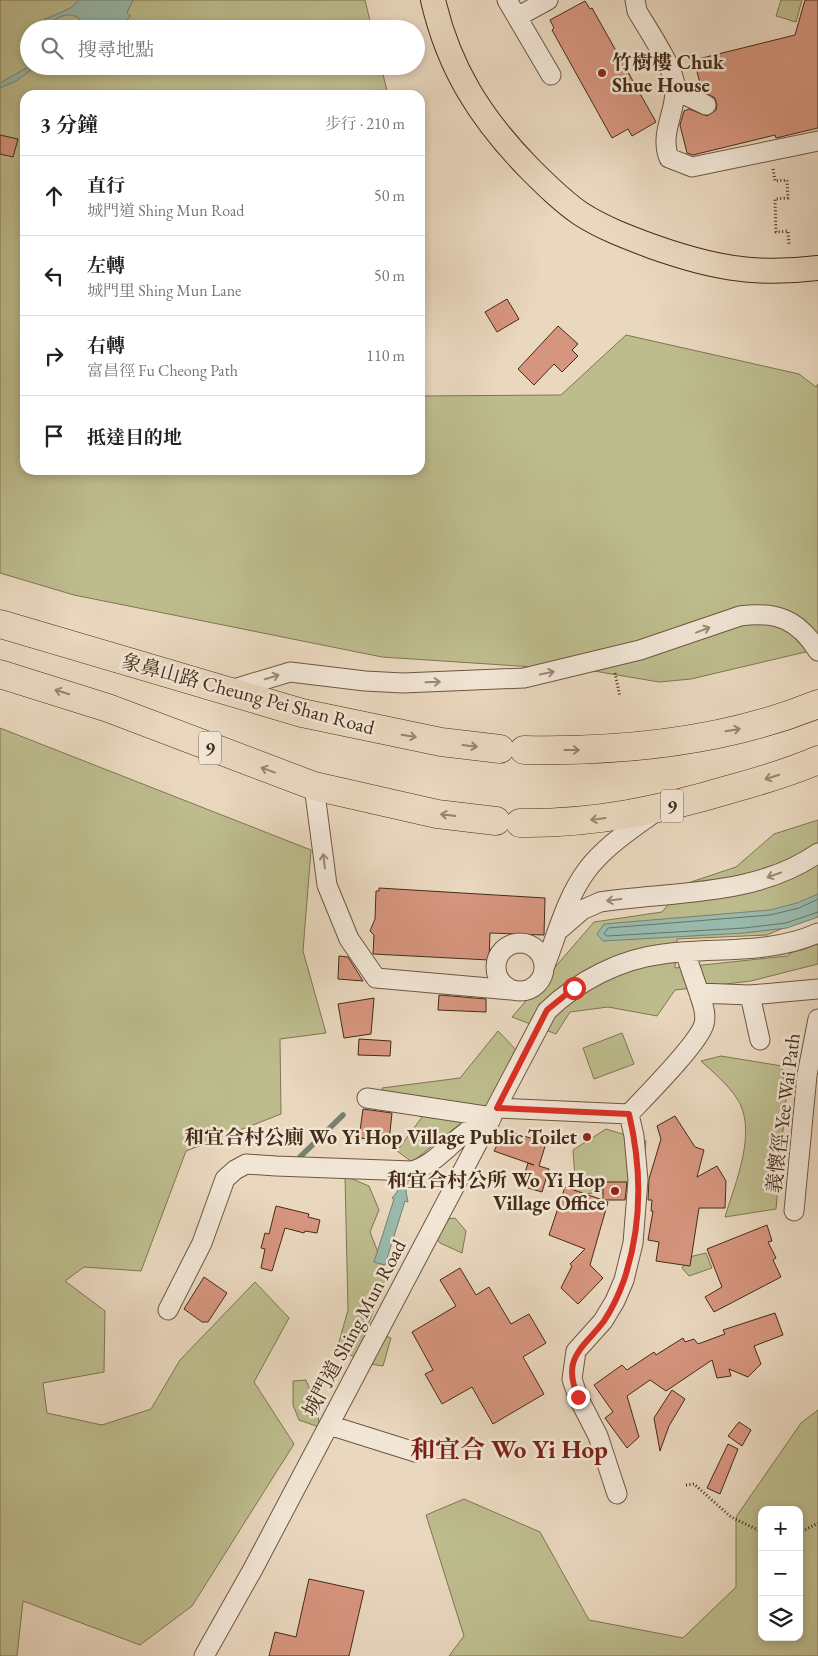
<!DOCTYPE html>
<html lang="zh-TW">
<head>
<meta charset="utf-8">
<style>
  body { margin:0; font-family:"EB Garamond","Noto Serif TC",serif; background:#f2f2f2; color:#202124 }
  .controls { position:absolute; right:15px; bottom:15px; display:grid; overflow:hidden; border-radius:10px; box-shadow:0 2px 8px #0003 }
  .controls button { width:45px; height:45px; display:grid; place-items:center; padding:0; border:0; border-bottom:1px solid #e0e0e0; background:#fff; color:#202124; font:25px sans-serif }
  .stop { position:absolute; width:15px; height:15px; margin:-11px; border:4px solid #d93025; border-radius:50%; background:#fff }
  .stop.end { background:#d93025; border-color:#fff; box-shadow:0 1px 5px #0008 }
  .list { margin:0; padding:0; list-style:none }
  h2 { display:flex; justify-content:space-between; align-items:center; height:65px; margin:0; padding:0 20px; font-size:21px }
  h2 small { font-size:16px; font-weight:400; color:#757577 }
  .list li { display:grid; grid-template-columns:32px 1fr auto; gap:15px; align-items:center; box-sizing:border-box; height:80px; padding:0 20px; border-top:1px solid #e0e0e0 }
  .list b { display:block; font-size:19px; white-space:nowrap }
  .list p { margin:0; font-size:16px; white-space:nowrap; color:#757577 }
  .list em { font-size:16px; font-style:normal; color:#757577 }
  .icon { flex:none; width:28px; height:28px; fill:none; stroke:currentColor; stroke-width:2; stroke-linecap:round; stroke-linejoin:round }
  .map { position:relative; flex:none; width:818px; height:1656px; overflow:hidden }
  .search { position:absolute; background:#fff; box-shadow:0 2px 8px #0003; left:20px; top:20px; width:405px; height:55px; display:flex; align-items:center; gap:12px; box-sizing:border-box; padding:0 18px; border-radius:28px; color:#757577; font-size:19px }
  .panel { position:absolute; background:#fff; box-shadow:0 2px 8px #0003; left:20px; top:90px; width:405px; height:385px; border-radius:15px }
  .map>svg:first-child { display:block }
  .green { fill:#bdbc8d; stroke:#817452; fill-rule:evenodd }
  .water { fill:#98baad; stroke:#778171 }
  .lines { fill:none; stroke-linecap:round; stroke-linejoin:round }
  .shore { stroke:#6e7362; stroke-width:1 }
  .stream { stroke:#778171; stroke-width:5.5 }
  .building { fill:#d6957e; stroke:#452c16 }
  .minor-casing { stroke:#6e5740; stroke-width:21 }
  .major-casing { stroke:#452c16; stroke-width:26 }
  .highway-casing { stroke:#452c16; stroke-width:29 }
  .path { stroke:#452c16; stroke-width:3; stroke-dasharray:1 2.5; stroke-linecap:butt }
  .minor { stroke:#f1e5d5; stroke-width:19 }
  .major { stroke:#e9d7be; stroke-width:24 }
  .highway { stroke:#e9d7be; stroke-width:28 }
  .oneway { stroke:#9b8876 }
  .oneway2 { stroke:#97826a }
  .route { stroke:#d93025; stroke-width:6 }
  .poi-dot { fill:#8f2418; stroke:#f1e5d5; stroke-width:2 }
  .labels { text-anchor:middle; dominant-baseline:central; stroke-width:5; stroke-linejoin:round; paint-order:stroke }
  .shield { fill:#f1e5d5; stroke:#79644f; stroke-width:1 }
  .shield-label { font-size:19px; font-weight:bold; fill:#452c16 }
  .poi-label { font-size:20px; font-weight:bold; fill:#452c16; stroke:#f1e5d5; text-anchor:end }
  .street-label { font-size:20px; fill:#452c16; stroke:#f1e5d5 }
  .district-label { font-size:25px; font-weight:bold; fill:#7a1f14; stroke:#f1e5d5 }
</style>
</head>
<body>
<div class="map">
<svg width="818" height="1656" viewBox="0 0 818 1656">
  <rect width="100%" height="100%" fill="#e9d7be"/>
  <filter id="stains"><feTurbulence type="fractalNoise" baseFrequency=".004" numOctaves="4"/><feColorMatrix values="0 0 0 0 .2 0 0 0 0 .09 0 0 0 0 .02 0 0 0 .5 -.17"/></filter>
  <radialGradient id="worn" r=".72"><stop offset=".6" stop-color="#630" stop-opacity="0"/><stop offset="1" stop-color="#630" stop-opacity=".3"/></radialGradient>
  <path class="green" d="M0,0H365L372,29H29V66H381L388,95H25V470H420V396L561,395L626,335L799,374L816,387L818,384V649L691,679L659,682L594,671L382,657L74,595L0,573Z
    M781,0H802L796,22L776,16Z
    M0,728L311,850L303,951L326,1033L280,1039L281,1114L186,1151L141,1271L84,1267L65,1281L105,1311L104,1372L43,1383L47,1413L102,1425L151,1409L180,1360L255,1282L289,1318L254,1382L294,1444L192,1606L140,1645L23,1601L17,1656H0Z
    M818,820V913L767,935L677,939L675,968L787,956L818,934V964L751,981L675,990L657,1016L608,1007L570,1012L556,1034L512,1017L594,922L662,912L685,884L736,867L774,834Z
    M498,1031L520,1054L480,1121L469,1117L412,1162L397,1151L422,1117L390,1106L382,1088L460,1078Z
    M622,1033L634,1064L594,1079L583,1048Z
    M721,1056L782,1066L786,1098L776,1209L725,1217C735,1183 759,1129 736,1097C727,1084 713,1072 701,1061Z
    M606,1129L646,1141L640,1191L576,1194L573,1150Z
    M345,1176L369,1186L379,1210L370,1232L387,1275L367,1328L391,1338L383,1366L370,1364L337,1349L348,1310Z
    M455,1218L466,1231L462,1253L440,1243L424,1222Z
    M706,1253L712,1268L689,1276L682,1268L689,1257Z
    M306,1380L318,1410L319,1427L299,1420L293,1405V1381Z
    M818,1410V1656H449L464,1636L426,1515L464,1499L540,1532L589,1620L683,1638L736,1587V1517L801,1423ZM762,1510H799V1637H762Z"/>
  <path class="water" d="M79,0H133L127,13L131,16L117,29H89C85,25 81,20 77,17C66,11 52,19 48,29H39L43,20L71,8Z
    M30,66H36L16,81L0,88V83Z
    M818,894V917L787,928L744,933L603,941L597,934L604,924L770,910L797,903Z
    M400,1182L408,1183L406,1192L408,1202L405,1201L385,1265L374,1262L394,1199L392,1198L397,1192Z"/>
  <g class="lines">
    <path class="shore" d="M818,899L799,908L770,915L608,928L604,934L607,936L744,928L786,923L818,912"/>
    <path class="stream" d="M299,1158L343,1115"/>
  </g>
  <path class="building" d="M805,0H818V128L776,138L775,135L693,155L687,153L680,125L684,111L689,109L707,116L716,110L717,105L715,98L702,91L694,60L795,35Z
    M585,1L590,9L592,8L656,122L632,136L628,129L612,138L552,30L554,28L550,20Z
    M0,135L18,139L13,157L0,154Z
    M507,299L519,319L497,332L485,312Z
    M558,326L578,344L572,350L578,356L562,372L554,364L534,385L518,369Z
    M379,888L545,898L544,935L490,933L489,960L373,954L374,935L370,931L375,919L376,891H379Z
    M339,956L348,957L363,981L338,979Z
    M439,995L486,999V1012L438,1010Z
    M374,998L371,1034L344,1038L338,1004Z
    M359,1039L391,1041L390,1056L358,1055Z
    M363,1109L392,1113L389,1141L359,1138Z
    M675,1116L695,1147L704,1150L697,1177L717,1166L726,1181L725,1208H699L690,1266L656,1261L659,1242L648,1240L653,1211H651L652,1200H648L649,1179L661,1139L657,1126Z
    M505,1130L546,1143L539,1166L549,1169L542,1192L521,1186L528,1163L534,1165L494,1151Z
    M603,1182H627L625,1200H603L608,1202L590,1265L603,1278L578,1304L561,1288L572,1266L570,1264L585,1249L549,1235L565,1187L603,1200Z
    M276,1206L309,1214L308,1217L320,1220L317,1233L305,1231L304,1233L285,1228L272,1271L261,1268L265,1249L261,1248L265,1233L269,1234Z
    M767,1225L772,1241L768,1242L776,1258L773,1260L781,1277L714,1312L705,1297L722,1287L707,1249Z
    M460,1268L476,1295L489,1287L511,1324L529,1314L546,1343L523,1357L544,1394L493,1424L472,1387L442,1404L425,1374L433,1370L412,1332L456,1306L440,1280Z
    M204,1277L227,1293L208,1322H202L184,1309Z
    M775,1313L783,1335L754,1346L761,1364L748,1377L729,1369L731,1376L717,1378L712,1360L666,1391L650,1380L627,1396L639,1437L627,1448L605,1418L613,1412L594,1385L622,1365L627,1370L654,1352L656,1355L683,1338L685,1342L694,1339L698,1344L725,1334L723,1330Z
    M672,1390L685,1399L669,1426L660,1451L654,1418Z
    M739,1422L751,1430L742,1446L728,1436Z
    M728,1444L738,1449L720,1494L707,1488Z
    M309,1579L364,1591L349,1656H269L275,1632L296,1637Z"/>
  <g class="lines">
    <g class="minor-casing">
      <path id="minor" d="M507,0L551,75
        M635,0L637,11C647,28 674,68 675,86C677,111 659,133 669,158L692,167L818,141
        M517,17L548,0
        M675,85L683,94L706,105
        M227,691L290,672L365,681L403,683L524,678L640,650L740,616C776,611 798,619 818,651
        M314,786L327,885L349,939L376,978L511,990
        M560,929L582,910L600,902C672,891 755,897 818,853
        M496 967a24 24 0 1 1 48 0a24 24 0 1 1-48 0Z
        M685,952L699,993
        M544,968C557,935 566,898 587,870C605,846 632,829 655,812
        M750,995L760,1040
        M367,1098L492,1117
        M497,1108L629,1114C645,1097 699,1043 704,1024C707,1013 702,1003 699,993L750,995L818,989
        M794,1211L807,1075L818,1019
        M168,1310L202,1243L225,1179L235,1170L246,1164L276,1166L412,1171C443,1162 458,1128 490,1121
        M329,1425L415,1452
        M617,1494L598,1436L578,1397L572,1379L576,1351L603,1321L615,1301L624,1280L633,1243L638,1180L634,1136L629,1114
        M204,1656L253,1569L547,1011C578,981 620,959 663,954C714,947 769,955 818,933"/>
    </g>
    <g class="major-casing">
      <path id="major" d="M433,0C449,69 481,119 530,169C546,185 563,202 581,214C603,228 627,237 651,246C710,267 754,276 818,268"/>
    </g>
    <g class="highway-casing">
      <path id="highway" d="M0,624L302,713L441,742L500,749
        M0,674L108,708L314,786L437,814L496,821
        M524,750C623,752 725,742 818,704
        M520,823C593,824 661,810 731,789C760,781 790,772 818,760"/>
    </g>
    <path class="path" d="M773,169L775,181L787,180L788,198L775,199L776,232L788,231L789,245
      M615,673L620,697
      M686,1485L694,1484L731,1517L762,1532
      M799,1533L818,1523"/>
    <use href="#minor" class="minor"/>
    <use href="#major" class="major"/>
    <use href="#highway" class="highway"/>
  </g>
  <defs><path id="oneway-shaft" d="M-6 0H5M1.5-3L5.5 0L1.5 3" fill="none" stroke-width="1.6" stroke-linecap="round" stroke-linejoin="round" transform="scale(1.25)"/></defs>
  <g class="oneway">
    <use href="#oneway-shaft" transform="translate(703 630) rotate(-21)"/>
    <use href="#oneway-shaft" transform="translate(547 673) rotate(-11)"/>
    <use href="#oneway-shaft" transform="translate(272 677) rotate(-17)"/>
    <use href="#oneway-shaft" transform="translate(433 682) rotate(-2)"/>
    <use href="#oneway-shaft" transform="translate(324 861) rotate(-97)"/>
    <use href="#oneway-shaft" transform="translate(774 875) rotate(161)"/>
    <use href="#oneway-shaft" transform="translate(614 900) rotate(173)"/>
  </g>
  <g class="oneway2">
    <use href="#oneway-shaft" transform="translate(62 692) rotate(-162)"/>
    <use href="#oneway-shaft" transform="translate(733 730) rotate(-10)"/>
    <use href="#oneway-shaft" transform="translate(409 736) rotate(10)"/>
    <use href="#oneway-shaft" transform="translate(470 746) rotate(7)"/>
    <use href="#oneway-shaft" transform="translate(572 750)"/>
    <use href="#oneway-shaft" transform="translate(268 770) rotate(-160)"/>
    <use href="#oneway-shaft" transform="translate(772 777) rotate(162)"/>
    <use href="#oneway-shaft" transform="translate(448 815) rotate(-173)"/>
    <use href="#oneway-shaft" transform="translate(598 819) rotate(172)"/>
  </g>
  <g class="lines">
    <path class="route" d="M574,988L547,1010L497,1108L629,1114C642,1169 642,1226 624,1280C619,1294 612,1309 604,1321C583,1349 561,1357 578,1397"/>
  </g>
  <g class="poi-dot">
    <circle cx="602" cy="73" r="5"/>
    <circle cx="587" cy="1137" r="5"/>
    <circle cx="615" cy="1191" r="5"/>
  </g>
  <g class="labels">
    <g class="shield">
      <rect x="199" y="731.5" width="22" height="33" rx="4"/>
      <rect x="661" y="789.5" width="22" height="33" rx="4"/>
    </g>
    <g class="shield-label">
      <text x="210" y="748">9</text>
      <text x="672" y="806">9</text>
    </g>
    <g class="poi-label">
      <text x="612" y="62" text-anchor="start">竹樹樓 Chuk<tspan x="612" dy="23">Shue House</tspan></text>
      <text x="577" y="1137">和宜合村公廁 Wo Yi Hop Village Public Toilet</text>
      <text x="605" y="1180">和宜合村公所 Wo Yi Hop<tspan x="605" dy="23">Village Office</tspan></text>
    </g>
    <g class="street-label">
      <text transform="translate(248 694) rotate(15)">象鼻山路 Cheung Pei Shan Road</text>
      <text transform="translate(783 1113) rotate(-83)">義懷徑 Yee Wai Path</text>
      <text transform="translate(354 1328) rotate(-62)">城門道 Shing Mun Road</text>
    </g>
    <g class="district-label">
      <text x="509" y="1449">和宜合 Wo Yi Hop</text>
    </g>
  </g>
  <rect width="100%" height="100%" filter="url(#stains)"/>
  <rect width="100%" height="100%" fill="url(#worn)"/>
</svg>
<div class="controls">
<button>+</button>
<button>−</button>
<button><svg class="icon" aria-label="layers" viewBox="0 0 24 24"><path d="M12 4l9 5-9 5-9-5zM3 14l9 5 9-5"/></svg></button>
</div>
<div class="stop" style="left:574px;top:988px"></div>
<div class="stop end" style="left:578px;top:1397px"></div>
<div class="search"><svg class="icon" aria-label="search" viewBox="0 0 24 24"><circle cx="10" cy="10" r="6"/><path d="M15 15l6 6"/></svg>搜尋地點</div>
<section class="panel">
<h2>3 分鐘<small>步行 · 210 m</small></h2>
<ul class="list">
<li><svg class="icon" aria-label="ahead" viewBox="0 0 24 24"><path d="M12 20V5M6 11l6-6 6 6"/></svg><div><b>直行</b><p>城門道 Shing Mun Road</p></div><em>50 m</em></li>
<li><svg class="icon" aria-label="left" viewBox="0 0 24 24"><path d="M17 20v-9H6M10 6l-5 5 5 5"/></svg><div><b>左轉</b><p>城門里 Shing Mun Lane</p></div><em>50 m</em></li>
<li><svg class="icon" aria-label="right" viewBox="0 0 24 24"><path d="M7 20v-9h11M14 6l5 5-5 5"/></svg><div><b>右轉</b><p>富昌徑 Fu Cheong Path</p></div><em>110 m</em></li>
<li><svg class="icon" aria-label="arrive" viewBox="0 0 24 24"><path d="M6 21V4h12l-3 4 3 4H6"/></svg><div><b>抵達目的地</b></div></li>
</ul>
</section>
</div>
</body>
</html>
